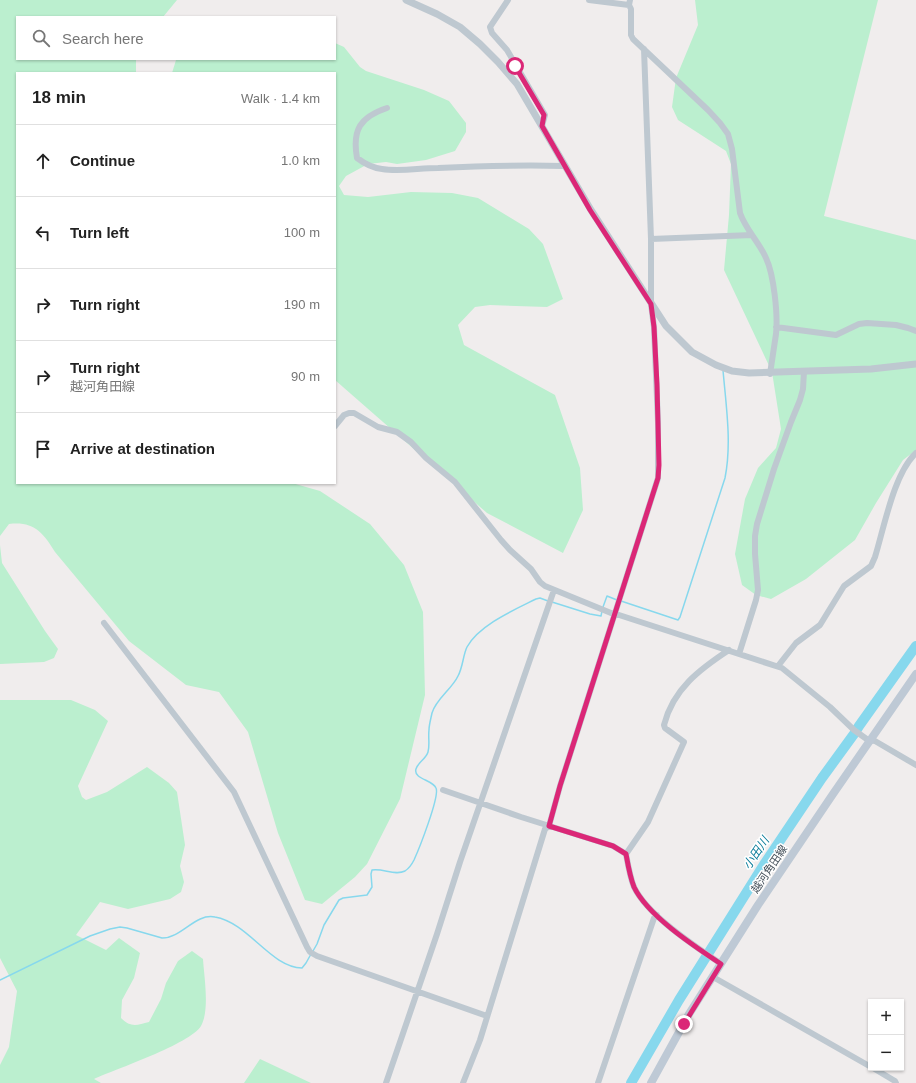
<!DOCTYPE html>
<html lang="en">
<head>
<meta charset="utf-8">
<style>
  body { margin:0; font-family:Arial,"Noto Sans JP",sans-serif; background:#f2f2f2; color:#222 }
  .controls { position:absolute; right:12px; bottom:12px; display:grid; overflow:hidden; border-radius:0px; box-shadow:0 1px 3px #0004 }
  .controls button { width:36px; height:36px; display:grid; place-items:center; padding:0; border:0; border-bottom:1px solid #e0e0e0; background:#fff; color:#222; font:20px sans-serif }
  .stop { position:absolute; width:12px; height:12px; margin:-9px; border:3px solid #db2777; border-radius:50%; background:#fff }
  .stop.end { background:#db2777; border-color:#fff; box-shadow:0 1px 4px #0008 }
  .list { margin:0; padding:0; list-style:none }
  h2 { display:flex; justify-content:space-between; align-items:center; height:52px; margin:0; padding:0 16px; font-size:17px }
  h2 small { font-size:13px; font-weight:400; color:#767676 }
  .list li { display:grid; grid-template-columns:26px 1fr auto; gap:12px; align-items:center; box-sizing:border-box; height:72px; padding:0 16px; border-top:1px solid #e0e0e0 }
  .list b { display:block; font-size:15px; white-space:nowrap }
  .list p { margin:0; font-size:13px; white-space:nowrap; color:#767676 }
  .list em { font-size:13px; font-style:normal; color:#767676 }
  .icon { flex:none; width:22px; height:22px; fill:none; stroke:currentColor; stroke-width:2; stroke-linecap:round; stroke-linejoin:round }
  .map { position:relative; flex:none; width:916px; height:1083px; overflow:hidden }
  .search { position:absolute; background:#fff; box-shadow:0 1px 3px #0004; left:16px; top:16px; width:320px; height:44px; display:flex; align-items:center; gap:10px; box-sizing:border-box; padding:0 14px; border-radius:0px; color:#767676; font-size:15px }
  .panel { position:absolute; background:#fff; box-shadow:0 1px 3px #0004; left:16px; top:72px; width:320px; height:412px; border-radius:0px }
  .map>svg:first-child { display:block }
  .green { fill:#bbefcf }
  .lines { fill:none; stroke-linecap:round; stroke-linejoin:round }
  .stream { stroke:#87d8ed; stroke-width:1.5 }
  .river { stroke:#87d8ed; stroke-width:10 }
  .minor { stroke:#bec8d0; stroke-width:6 }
  .tertiary { stroke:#bec8d0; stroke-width:7 }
  .secondary { stroke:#bec9d5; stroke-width:8 }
  .route { stroke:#db2777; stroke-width:5 }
  .labels { text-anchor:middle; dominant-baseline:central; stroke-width:3; stroke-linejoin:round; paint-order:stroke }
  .street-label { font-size:11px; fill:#46515b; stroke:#fff }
  .water-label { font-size:12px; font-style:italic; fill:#0b7d9b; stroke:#fff }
</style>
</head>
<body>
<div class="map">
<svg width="916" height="1083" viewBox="0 0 916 1083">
  <rect width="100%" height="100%" fill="#f0eded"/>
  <path class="green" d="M0,0H177L163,17H17V59H136V73H17V483H292L320,491L370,524L404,565L423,612L425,695L400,799L367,864L355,877L322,904L305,900L278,833L248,732L219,692L186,685L129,641L55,552C43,532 33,521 9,524L0,536Z
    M695,0H878L824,216L916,240V450L903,460L876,503L855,540L806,579L771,599L756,595L742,585L735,554L745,499L758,468L776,448L781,429L772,372L724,270L729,215L731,164L726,151L678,120L672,107L676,78L698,25Z
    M335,43L344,47L360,67L366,71L424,90L449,101L466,123V132L455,151L426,160L397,164L386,162L368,164L346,176L339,186L344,195L368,197L411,192L452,193L478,198L529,229L543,244L563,299L547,307L490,305L475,307L458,325L464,345L555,395L580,468L583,510L563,553L487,513L335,380V73H172L176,60L178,59H335Z
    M0,545L2,563L45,631L58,649L54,658L44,662L0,664Z
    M0,700H71L95,710L108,721L78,786L82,797L86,800L107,792L147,767L169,783L177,792L185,845L180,866L184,882L181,892L170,899L128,909L100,902L76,935L106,950L119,938L140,953L134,978L122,1000L121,1018C131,1028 137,1025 149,1022L161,999L166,983L178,961L192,951L203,959C204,976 210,1010 201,1026C190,1044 116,1069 94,1079L101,1083H0V1065L9,1047L17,991L0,958Z
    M260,1059L311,1083H244Z"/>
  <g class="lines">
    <path class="stream" d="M621,601L678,620L680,617L725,478C732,443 726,406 723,370
      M552,602L590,614L601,616L602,611
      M603,607L607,596L617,600
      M313,951L317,944L324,925L339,900L343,898L367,895L372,887L371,874L372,870C383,868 395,876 405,871C408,869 412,864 414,860C419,849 440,796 436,788C433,780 413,779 416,769C418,762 426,759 428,752C430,745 428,737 429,730C429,725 431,718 432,713C436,699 452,689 458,676C463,667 463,655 467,647C479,625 514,610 536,599L540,598L548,601
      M0,980L90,936L110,929L120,927L127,928L162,938C182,938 195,913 215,917C249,923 270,967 302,968L306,963L311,954"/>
    <path class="river" d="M631,1083L679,1000L765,863L822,778L854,734L859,726L916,646"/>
    <path class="minor" d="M508,0L490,27L492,33L507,50L545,115L542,126
      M589,0L629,5
      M630,0L629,5L631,9V35L633,39L708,110L720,123L728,134L732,149L740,213C746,230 759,242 766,258C774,275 778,315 776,334C774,347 772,360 770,374
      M387,108C360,117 352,130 357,158C365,164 373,168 382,169C400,172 419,168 438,168C480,166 522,165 564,166
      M651,239L752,235
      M776,327L836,335L859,324L867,323L896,325L908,328L916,331
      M335,426L344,415L349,413H354L378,427L397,432L411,442L426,458L455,482L501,540L510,550L531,569L540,582L545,586L611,613L616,614L782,668L830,707L854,730L868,740L875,741L916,765
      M104,623L234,792L307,947L310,952L317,956L487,1016
      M739,654L756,600L758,590L755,554V536L757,524L774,469L791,422L800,400L803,389L804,371
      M778,666L796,643L820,625L844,586L871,566L875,557C884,528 894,473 916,453
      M443,790L521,817L613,846L626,854C628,865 630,877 634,887C648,916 695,946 721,964
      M626,854L648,822L684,742L665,728L664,725C673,689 700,669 729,650
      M713,977L871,1067
      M873,1068L895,1081L896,1083
      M386,1083L437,934L460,862L554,590
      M463,1083L480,1040L545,829L549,826L560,786L658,478V423L654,327L651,304V239L644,49
      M598,1083L654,918L657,915"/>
    <path class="tertiary" d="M406,0L437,14L460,27L480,44L498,62L517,84L591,210L666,326L692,352L716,365L732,371L749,373L871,369L916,364"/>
    <path class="secondary" d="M651,1083L689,1014L758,905L833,794L916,674"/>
  </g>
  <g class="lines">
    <path class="route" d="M515,66L544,115L542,126L590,210L651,304L654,327L657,385L659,465L658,478L560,786L549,826L613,846L626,854C628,865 630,877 634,887C648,916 694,946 721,964L684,1024"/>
  </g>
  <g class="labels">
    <g class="street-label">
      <text transform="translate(769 869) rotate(-56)">越河角田線</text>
    </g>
    <g class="water-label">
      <text transform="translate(756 853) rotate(-56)">小田川</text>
    </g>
  </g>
</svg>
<div class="controls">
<button>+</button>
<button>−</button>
</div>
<div class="stop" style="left:515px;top:66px"></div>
<div class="stop end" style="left:684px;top:1024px"></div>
<div class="search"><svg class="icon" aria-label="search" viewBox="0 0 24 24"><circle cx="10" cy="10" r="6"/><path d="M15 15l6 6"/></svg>Search here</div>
<section class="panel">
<h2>18 min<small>Walk · 1.4 km</small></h2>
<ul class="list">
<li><svg class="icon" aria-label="ahead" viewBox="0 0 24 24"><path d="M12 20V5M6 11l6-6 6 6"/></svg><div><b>Continue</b></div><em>1.0 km</em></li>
<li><svg class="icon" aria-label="left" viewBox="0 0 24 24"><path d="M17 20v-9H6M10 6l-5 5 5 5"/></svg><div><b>Turn left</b></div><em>100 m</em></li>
<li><svg class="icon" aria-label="right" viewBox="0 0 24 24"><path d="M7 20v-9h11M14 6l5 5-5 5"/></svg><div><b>Turn right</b></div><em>190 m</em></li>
<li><svg class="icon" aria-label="right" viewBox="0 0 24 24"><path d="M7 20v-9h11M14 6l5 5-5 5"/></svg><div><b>Turn right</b><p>越河角田線</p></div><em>90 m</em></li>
<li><svg class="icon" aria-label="arrive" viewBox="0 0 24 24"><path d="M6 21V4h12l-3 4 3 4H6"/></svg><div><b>Arrive at destination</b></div></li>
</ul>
</section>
</div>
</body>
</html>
